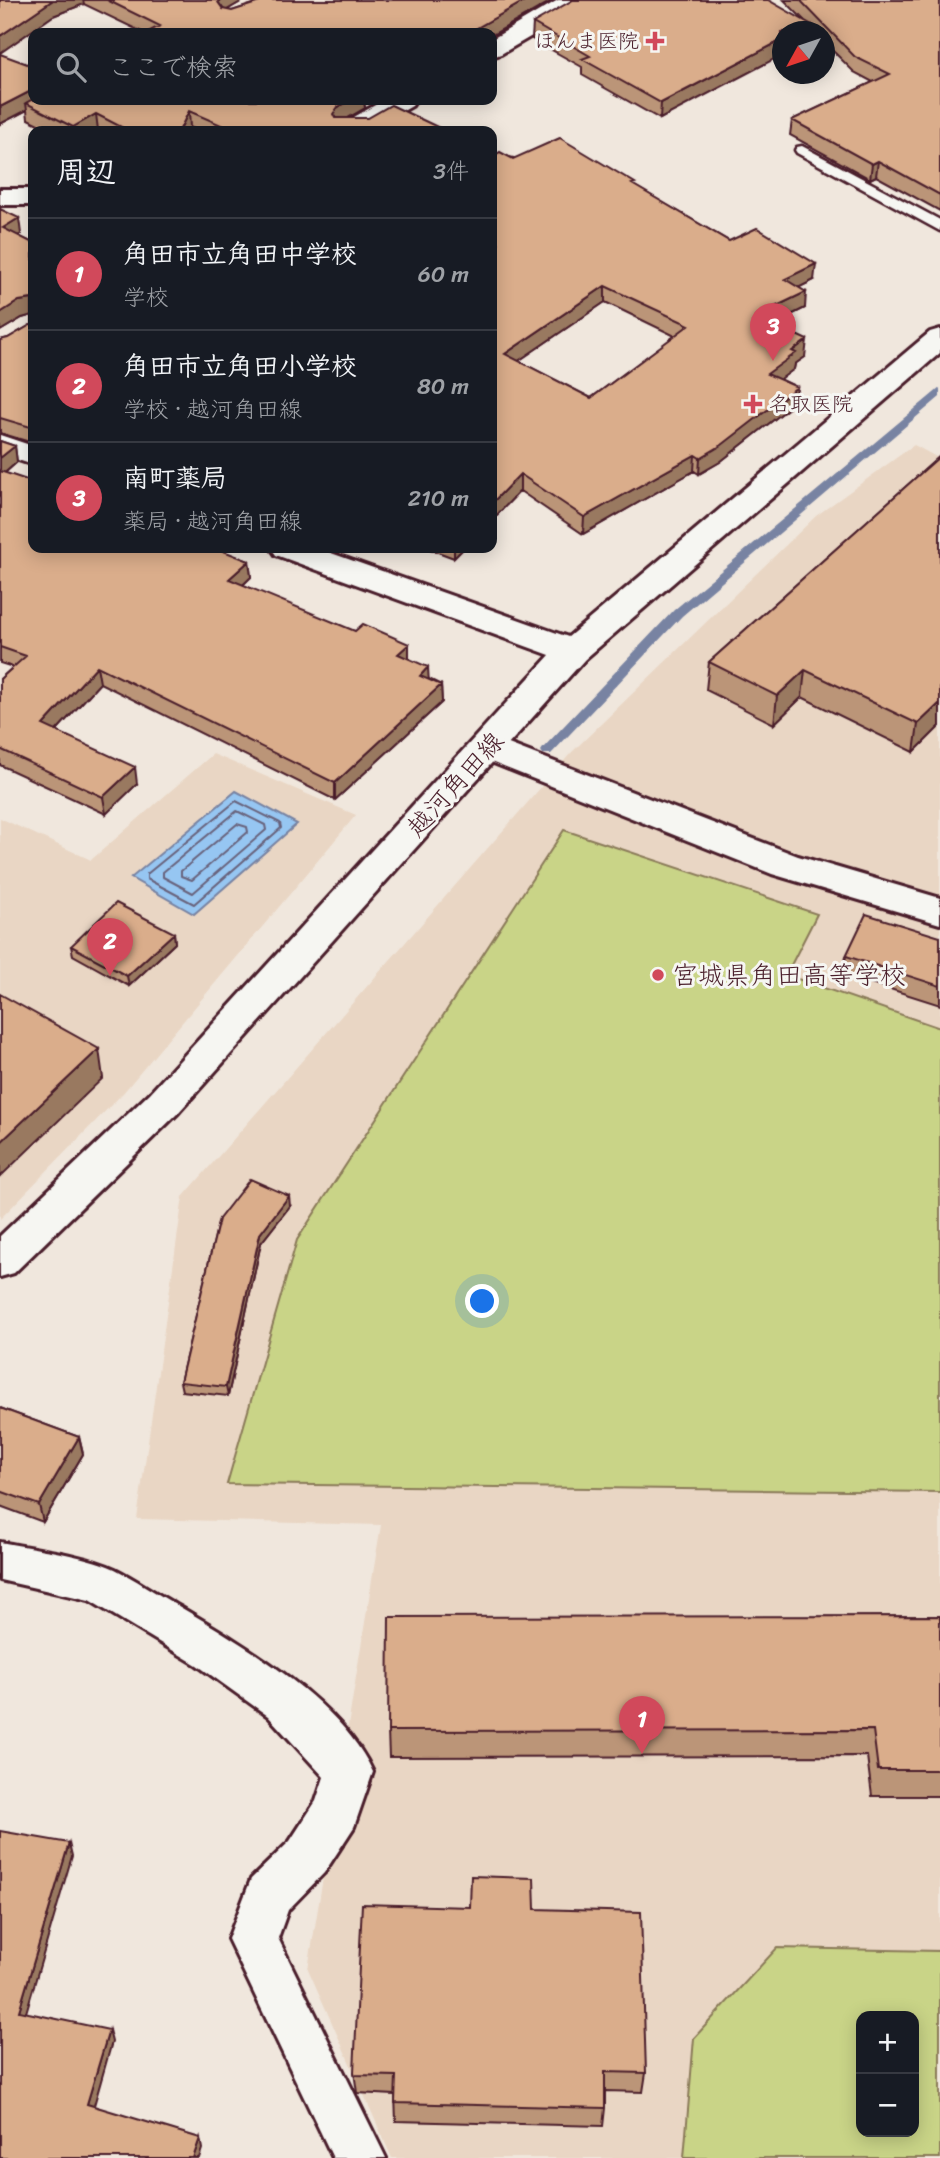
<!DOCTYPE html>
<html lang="ja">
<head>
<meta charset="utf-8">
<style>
  body { margin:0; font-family:Sriracha,"Klee One",sans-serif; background:#242831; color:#f1f3f6 }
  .controls { position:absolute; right:21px; bottom:21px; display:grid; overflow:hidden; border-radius:14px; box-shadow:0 4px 18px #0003 }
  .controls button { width:63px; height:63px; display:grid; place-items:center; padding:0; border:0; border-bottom:2px solid #363941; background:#171b24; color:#f1f3f6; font:35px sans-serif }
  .compass { position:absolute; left:772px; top:21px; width:63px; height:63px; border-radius:50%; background:#171b24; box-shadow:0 4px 18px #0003; rotate:230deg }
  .you { position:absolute; left:483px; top:1302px; width:24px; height:24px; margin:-18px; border:5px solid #fff; border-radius:50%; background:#1a73e8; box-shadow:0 0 0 10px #1a73e833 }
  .badge { display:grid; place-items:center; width:46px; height:46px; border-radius:50%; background:#d1495b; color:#fff; font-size:23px; font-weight:700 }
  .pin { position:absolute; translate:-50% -58px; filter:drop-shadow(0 2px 4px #0008) }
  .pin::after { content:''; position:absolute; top:37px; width:24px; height:21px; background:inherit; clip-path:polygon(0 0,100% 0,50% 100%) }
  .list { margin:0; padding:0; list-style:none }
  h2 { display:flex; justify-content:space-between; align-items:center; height:91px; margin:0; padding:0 28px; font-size:30px }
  h2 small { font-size:23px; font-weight:400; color:#9ea1a6 }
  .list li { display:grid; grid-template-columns:46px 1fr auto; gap:21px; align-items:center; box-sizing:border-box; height:112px; padding:0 28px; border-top:2px solid #363941 }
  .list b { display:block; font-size:26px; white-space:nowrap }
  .list p { margin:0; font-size:23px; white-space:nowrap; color:#9ea1a6 }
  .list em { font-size:23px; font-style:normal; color:#9ea1a6 }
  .icon { flex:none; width:38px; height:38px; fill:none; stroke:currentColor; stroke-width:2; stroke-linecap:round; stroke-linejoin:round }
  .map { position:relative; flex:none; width:940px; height:2158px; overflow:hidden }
  .search { position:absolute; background:#171b24; box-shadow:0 4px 18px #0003; left:28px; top:28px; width:469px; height:77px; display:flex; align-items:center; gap:18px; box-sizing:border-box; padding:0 24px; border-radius:14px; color:#9ea1a6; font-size:26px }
  .panel { position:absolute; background:#171b24; box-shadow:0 4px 18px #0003; left:28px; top:126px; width:469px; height:427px; border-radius:14px }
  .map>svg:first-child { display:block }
  .built { fill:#e9d6c4; fill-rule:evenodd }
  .green { fill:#c9d487; stroke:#8a7a59; stroke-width:2; fill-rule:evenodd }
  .water { fill:#96c6f2; stroke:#7883a2; stroke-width:2 }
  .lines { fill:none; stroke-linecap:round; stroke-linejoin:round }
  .shore { stroke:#68627b; stroke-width:2 }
  .stream { fill:#7883a2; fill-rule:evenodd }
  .lane-casing { stroke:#4a1f2b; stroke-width:5 }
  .street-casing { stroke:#4a1f2b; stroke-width:6 }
  .secondary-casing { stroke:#4a1f2b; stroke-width:6 }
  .lane { fill:#f6f6f2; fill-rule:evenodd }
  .street { fill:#f6f6f2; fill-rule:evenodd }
  .secondary { fill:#f6f6f2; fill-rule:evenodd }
  .wall { fill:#bb9578; stroke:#4a1f2b; stroke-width:2; fill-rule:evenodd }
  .shaded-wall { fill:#997961; stroke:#4a1f2b; stroke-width:2 }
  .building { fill:#daad8b; stroke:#4a1f2b; stroke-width:2; fill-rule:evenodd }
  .poi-dot { fill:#d1495b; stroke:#f6f6f2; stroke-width:2.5 }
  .labels { text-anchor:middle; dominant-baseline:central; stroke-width:6; stroke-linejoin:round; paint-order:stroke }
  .far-poi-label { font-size:21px; fill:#4a1f2b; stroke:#f6f6f2; text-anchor:end }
  .street-label { font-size:26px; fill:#4a1f2b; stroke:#f6f6f2 }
  .poi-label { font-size:26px; fill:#4a1f2b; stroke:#f6f6f2; text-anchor:start }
</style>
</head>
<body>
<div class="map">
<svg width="940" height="2158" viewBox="0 0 940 2158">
  <rect width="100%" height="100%" fill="#f0e7dd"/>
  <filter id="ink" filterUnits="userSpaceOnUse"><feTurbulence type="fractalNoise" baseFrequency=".0143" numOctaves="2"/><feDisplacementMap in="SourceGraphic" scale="14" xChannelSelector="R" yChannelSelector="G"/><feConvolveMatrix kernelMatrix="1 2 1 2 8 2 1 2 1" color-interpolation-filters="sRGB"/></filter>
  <g filter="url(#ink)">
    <path class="built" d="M914,445L940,459V2158H392L308,1969L381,1525L137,1519L183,1197L570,754L816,516ZM861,2016H914V2132H861Z
      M213,754L356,815L123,1093L0,1219V818L91,860Z"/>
    <path class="green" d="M564,830L817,914L786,975L940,1028V1492L227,1484L297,1240Z
      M777,1948L940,1951V2158H684L694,2038ZM861,2016H914V2132H861Z"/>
    <path class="water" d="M236,791L297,824L194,914L131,878Z"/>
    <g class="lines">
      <path class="shore" d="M236,801L280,823L281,828L194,904L147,879V874Z
        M237,811L265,825L266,830L193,893L163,877V872Z
        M237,824L247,827L248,832L192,880L181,876V871Z"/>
      <path class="stream" d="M940,388V397L682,616L551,754H543L541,751L543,748L674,610Z"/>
      <g class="lane-casing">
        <path id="lane" d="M802,146L940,220V231L797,153L795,150L797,147Z"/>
      </g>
      <g class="street-casing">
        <path id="street" d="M558,0H588L585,5L501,54L492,57V39Z
          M384,100H416L412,106L368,131H336L340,125Z
          M0,189H33V205H0Z
          M0,435L33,446V465L0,454Z
          M271,548H317L585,643L590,651L585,659L573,662L561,659L276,555Z
          M488,736L798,856L940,898V924L772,874L476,756L471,748L476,740Z
          M0,1542C35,1549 82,1554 115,1569C135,1579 155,1593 175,1604C241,1643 340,1700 373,1772L354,1827L324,1873L288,1910L278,1938L386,2158H333L228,1939L251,1879L290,1841L316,1801L324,1777L268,1716L197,1665L89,1600L0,1580Z"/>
      </g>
      <g class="secondary-casing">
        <path id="secondary" d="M940,329V353L585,659L178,1113L14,1273L0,1277V1236L150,1093L561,643L930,332Z"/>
      </g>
      <use href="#lane" class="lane"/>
      <use href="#street" class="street"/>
      <use href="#secondary" class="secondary"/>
    </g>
    <path class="wall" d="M0,0H244L227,10L232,11L266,0H553L492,35V33H144L84,4L53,16Z
      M784,0H940V211L876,176L870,179L790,135L792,120L873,82L854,72L824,42V32H815L812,29L660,119L582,75V67L532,39L533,23L803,19Z
      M0,54L33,100L364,101L365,108L348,118L446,131H199L190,127L188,131H100L98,130L95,131H52L28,119L27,110L0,124Z
      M492,153L634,186L729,241L814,280L799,287L805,308L773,324L805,357L795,364L794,369L780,379L797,387L795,403L720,462L699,474L694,471L583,534L520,491L492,520ZM605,302L675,336L591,398L518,361Z
      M0,209L21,234L18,236L33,243V443L0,433V340L8,338L32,324V315L22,318L0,331Z
      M0,441L15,446L17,462L5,473L249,561L251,577L243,585L409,659L429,679L441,685L442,702L335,800L100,683L56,731L137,784L106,814L0,765V679L13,667L0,663Z
      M940,456V726L914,752L802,697L774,724L706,690L709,662Z
      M427,548H464L454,558Z
      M174,933L175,943L129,986L73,955L71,946Z
      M940,937V1005L843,974L846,956Z
      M290,1206L261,1243L228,1396L182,1391L180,1382L219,1219Z
      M0,1408L79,1437L83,1454L43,1522L0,1506Z
      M940,1616V1796H872L867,1756L389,1757L388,1731Z
      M535,1909L646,2073L643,2092L605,2091V2108L603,2126L396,2121L395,2095L357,2093L354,2072Z"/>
    <path class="shaded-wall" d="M53,0H83L84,4L53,16L0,53V36Z
      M220,0H244L225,11L218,2Z
      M526,0H553L492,35V33H468Z
      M812,25V32H799Z
      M782,40V55L660,119L661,103Z
      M33,90V100L26,103L27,110L0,124V107Z
      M351,100H367L364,101L365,108L339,123L333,114L338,107Z
      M189,111L190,127L188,131H179Z
      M96,114L98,130L95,131H73V127Z
      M878,161L876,176L870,179L872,164Z
      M19,218L21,234L5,244L3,228Z
      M816,264L814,280L784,295L785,279Z
      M605,286V302L505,370V354Z
      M806,292L805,308L755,333L756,316Z
      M32,299L33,315L22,318L0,331V313L19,301Z
      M807,340L805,357L795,364L794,369L766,390L767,374L792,351Z
      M797,387L795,403L720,462L699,474L700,458Z
      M15,446L17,462L0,477V458Z
      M695,455L694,471L583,534L584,517Z
      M520,474V491L492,520V503Z
      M454,548H464L454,558Z
      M249,561L251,577L231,596L229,579Z
      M409,644V660L398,654Z
      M97,666L100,683L46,742L43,725Z
      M428,667L429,684L420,676Z
      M805,670L802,697L774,724L777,696Z
      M441,685L442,702L335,800V783Z
      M940,703V726L914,752L918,724Z
      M135,767L137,784L106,814L103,797Z
      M174,933L175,943L129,986L127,976Z
      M99,1049L103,1078L0,1177V1143Z
      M289,1196L290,1206L261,1243L228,1396L226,1387L260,1234Z
      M79,1437L83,1454L43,1522L39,1505Z
      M69,1843L72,1856L23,2023L19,2011Z
      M109,2030L112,2042L91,2116L87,2104Z
      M200,2138L202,2149L199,2158H193Z"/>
    <path class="building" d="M0,0H53L0,36Z
      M107,0H220L218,2L223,9L232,11L266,0H526L468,33H146L160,26Z
      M573,0H768L812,25L799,32H782V40L661,103L582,59L590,56L533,23Z
      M800,0H940V195L878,161L872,164L792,120L890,74L855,57Z
      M0,54L33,66V90L0,107Z
      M33,99V100H351L338,107L333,114L335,118H368L391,105L446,131H235L189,111L179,131H129L96,114L73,127L26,103Z
      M560,138L635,183L632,184L729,241L757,228L816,264L785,279L806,292L756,316L807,340L792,351L796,353L767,374L797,387L722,445L700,458L695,455L584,517L520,474L492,503V247L498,243L492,240V153L495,155L500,152L513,159ZM605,286L689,325L591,398L505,354Z
      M0,209L19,218L3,228L33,243V430L31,427L0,418V340L8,338L32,324V299L19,301L0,313Z
      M0,441L15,446L0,458Z
      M940,456V703L918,724L805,670L777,696L709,662Z
      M0,471L33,482V548H216L249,561L229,579L355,631L363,624L409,644L398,654L428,667L420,676L441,685L335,783L97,666L43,725L135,767L103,797L0,749V679L26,656L0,647Z
      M116,903L174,933L127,976L71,946Z
      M866,914L940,937V986L846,956Z
      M0,994L99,1049L0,1143Z
      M250,1179L289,1196L260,1234L226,1387L180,1382L219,1219Z
      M0,1408L79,1437L39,1505L0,1491Z
      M940,1616V1770H878L873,1730L388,1731L389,1617Z
      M0,1831L69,1843L19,2011L109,2030L87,2104L200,2138L193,2158H0Z
      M471,1876L534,1878L535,1909L641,1912L646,2073L605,2072V2108L395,2103L396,2076L355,2075L354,2072L362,1904L470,1907Z"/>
  </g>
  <g class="poi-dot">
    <path d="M651.5 30.5h7v7h7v7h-7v7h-7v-7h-7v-7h7z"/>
    <path d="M749.5 393.5h7v7h7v7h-7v7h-7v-7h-7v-7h7z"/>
    <circle cx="658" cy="975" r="7"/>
  </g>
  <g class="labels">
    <g class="far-poi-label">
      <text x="639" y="41">ほんま医院</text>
      <text x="769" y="404" text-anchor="start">名取医院</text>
    </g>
    <g class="street-label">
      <text transform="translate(455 784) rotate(-48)">越河角田線</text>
    </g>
    <g class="poi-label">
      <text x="672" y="975">宮城県角田高等学校</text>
    </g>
  </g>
</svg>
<div class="controls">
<button>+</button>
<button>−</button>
</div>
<svg class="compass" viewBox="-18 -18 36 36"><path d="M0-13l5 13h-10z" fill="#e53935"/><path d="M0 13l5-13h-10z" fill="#9ea1a6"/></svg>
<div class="you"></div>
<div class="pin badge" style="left:642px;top:1754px">1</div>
<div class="pin badge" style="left:110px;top:976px">2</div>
<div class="pin badge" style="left:773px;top:361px">3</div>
<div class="search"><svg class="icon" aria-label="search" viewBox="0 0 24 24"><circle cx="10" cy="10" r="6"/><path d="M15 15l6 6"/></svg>ここで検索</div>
<section class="panel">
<h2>周辺<small>3件</small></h2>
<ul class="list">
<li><span class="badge">1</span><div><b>角田市立角田中学校</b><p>学校</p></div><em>60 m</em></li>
<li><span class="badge">2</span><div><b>角田市立角田小学校</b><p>学校 · 越河角田線</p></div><em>80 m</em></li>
<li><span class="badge">3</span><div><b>南町薬局</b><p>薬局 · 越河角田線</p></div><em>210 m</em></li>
</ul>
</section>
</div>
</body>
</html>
